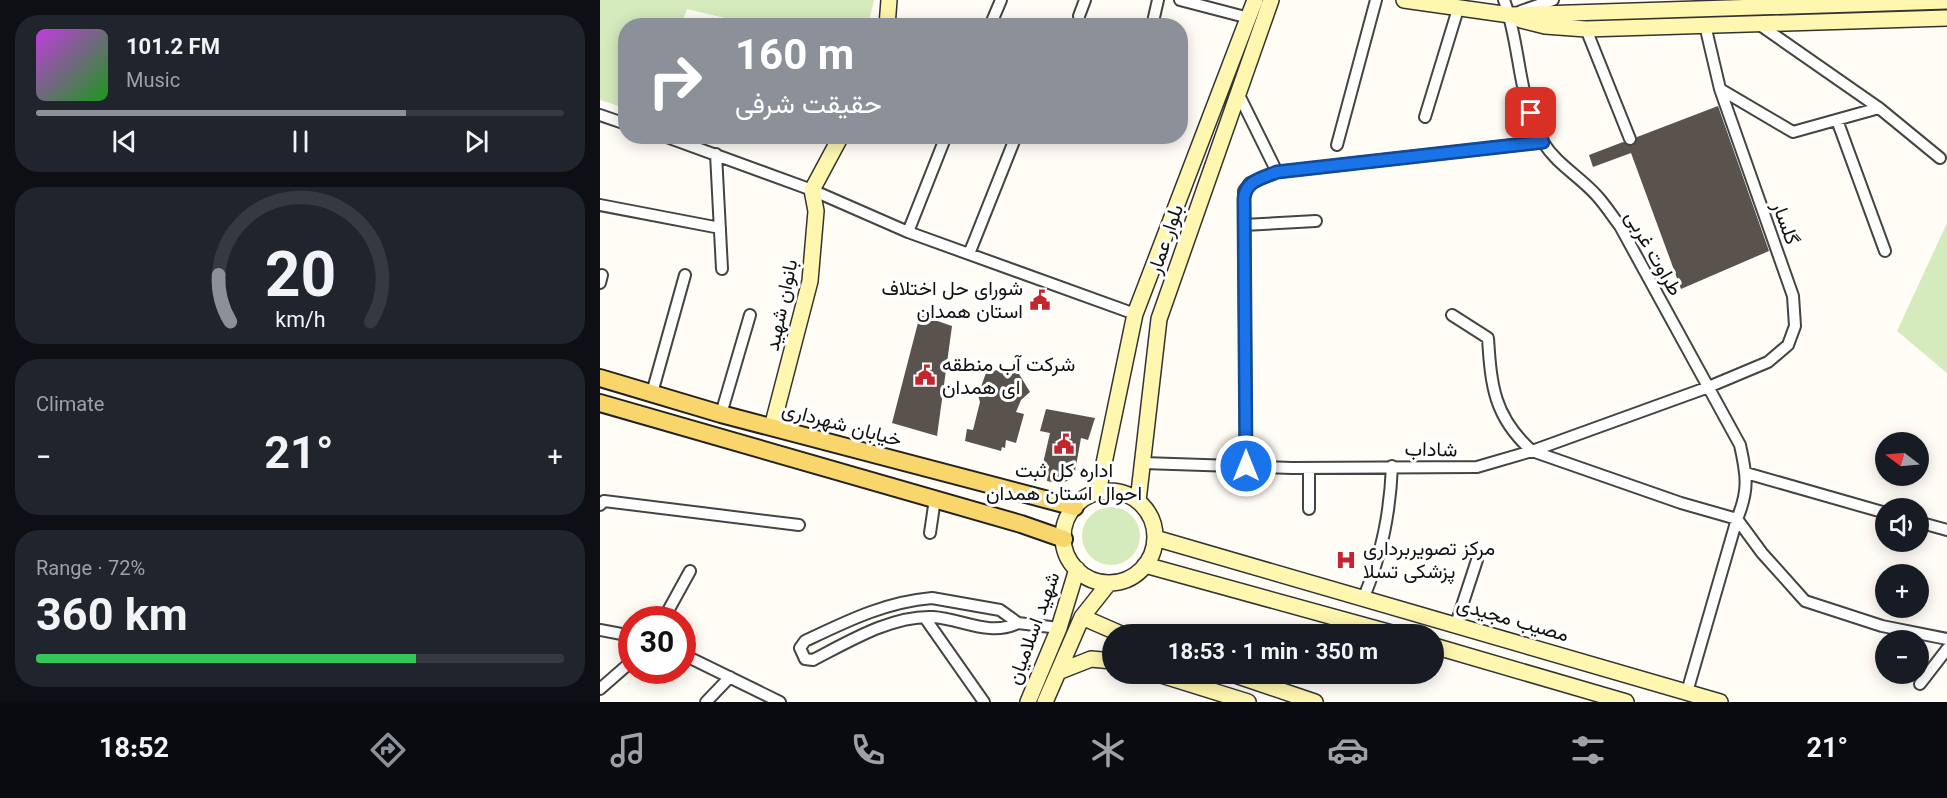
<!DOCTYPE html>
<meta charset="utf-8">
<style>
body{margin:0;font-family:Georgia,Vazirmatn,serif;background:#20242c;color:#f1f3f6;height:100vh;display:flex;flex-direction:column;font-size:22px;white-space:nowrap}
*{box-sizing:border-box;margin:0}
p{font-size:20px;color:#9ea1a6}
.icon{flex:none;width:33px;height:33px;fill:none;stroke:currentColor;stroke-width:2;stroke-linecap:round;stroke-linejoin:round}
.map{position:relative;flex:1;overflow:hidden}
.sheet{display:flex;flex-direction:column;gap:15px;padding:15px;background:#0d0f14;width:600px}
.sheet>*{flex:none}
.top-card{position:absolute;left:18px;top:18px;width:570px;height:126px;border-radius:24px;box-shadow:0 3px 15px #0003;background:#8c9099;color:#fff;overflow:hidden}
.needle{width:39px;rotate:286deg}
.fabs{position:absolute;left:1275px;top:432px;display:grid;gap:12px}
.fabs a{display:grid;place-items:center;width:54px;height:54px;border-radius:50%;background:#171b24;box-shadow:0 3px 15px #0003;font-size:30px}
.speed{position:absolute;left:18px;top:606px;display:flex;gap:12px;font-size:30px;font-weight:700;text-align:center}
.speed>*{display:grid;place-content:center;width:78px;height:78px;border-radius:50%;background:#171b24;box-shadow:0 3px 15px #0003;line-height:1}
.speed .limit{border:9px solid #d22;background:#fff;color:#111}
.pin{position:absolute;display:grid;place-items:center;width:51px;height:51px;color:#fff;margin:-26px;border-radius:12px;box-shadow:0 3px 9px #0006}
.me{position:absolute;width:66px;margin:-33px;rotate:0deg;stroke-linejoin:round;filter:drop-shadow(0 0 4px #0008)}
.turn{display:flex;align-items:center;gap:21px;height:126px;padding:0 18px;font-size:27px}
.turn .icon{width:78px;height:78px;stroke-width:2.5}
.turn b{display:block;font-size:42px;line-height:51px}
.big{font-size:45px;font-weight:700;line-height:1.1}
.sheet .tile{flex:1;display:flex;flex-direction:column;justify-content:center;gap:9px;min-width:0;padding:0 21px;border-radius:24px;background:#20242c}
.sheet .dial{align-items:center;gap:0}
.dial svg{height:156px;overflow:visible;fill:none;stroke:#363941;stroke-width:7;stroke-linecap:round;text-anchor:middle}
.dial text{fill:#f1f3f6;stroke:none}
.song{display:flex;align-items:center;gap:18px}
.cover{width:72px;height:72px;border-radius:9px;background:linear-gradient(135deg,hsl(290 70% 55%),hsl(120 70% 35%))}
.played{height:6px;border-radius:3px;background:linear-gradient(90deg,#8c9099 70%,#363941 70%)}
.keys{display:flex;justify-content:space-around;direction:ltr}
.heat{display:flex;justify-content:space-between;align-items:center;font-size:33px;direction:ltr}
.charge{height:9px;border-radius:4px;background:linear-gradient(90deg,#34c759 72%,#363941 0)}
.trip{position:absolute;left:502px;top:624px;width:342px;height:60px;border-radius:30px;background:#171b24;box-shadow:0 3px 15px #0003;font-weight:700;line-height:60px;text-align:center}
.dock{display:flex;height:96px;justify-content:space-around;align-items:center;background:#090b0e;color:#9ea1a6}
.dock .icon{width:42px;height:42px}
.dock .current{color:#8c9099}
.dock b{font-size:27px;color:#f1f3f6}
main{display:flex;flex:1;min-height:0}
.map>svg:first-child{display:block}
.green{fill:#d5ebbd}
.building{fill:#5a524d}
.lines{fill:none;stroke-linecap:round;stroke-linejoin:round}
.street-casing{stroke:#444;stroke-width:14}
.secondary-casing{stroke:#333;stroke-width:18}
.primary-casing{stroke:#222;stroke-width:20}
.street{stroke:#fff;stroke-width:10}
.secondary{stroke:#fff6b0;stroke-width:15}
.primary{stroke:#f9d66b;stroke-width:16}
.route-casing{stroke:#114b97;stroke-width:15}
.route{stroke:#1a73e8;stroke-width:10}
.labels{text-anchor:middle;stroke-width:6;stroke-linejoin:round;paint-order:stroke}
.street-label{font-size:20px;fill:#111;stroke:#fff}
.poi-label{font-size:20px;fill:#111;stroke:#fff;text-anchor:start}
</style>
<main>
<section class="sheet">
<div class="tile">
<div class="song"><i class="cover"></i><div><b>101.2 FM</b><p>Music</p></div></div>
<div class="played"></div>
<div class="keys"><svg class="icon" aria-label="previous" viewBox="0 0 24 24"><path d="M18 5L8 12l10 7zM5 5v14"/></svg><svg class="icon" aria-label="pause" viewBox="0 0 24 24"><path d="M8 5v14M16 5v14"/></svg><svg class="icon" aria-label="next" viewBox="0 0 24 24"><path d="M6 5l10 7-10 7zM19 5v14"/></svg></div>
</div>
<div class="tile dial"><svg viewBox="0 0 100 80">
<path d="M14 69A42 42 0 1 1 86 69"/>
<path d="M14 69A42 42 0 0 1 8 45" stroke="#8c9099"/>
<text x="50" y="56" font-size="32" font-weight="700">20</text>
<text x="50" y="72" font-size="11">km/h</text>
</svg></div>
<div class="tile"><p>Climate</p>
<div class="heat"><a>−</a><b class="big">21°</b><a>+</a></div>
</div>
<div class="tile"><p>Range · 72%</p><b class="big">360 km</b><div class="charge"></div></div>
</section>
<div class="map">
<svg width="1347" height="702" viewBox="0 0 1347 702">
<rect width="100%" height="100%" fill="#fffdf5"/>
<path class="green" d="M0 0H274L268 25H154L87 9 81 25 26 26 25 108 0 100Z
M1347 223V373L1297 331Z
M482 536a29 29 0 1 1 58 0a29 29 0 1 1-58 0Z"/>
<path class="building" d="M1118 106 1169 251 1081 289 1031 153 993 167 989 155 1023 142 1032 146 1037 137Z
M320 315 352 326 337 436 292 423Z
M416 369 430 392 421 400 416 412 424 414 416 443 406 440 405 448 402 447 401 451 365 441 367 429 373 430 380 402 378 395 386 373 392 374 394 370 410 373Z
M446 409 495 418 488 440 481 438 474 477 461 484 447 481 448 474 441 472 450 433 440 431Z"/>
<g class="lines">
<g class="street-casing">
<path id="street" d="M580 0 649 18
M904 0C921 45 917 99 943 142 957 165 981 177 998 197 1006 206 1013 217 1020 226L1140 445C1147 476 1149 490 1137 519L1087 692
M921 11 953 0
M479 16 485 0
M1157 23 1279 108 1340 158
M390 26 401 0
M552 26 558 0
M986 29 1030 139
M1120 89 1193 132 1279 108
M638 93 677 172 943 142
M0 115 26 124
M825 117 858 9
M1237 120 1285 251
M64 136 212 190 308 232 535 314
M737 145 776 0
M116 154 122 269
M0 205 120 228
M644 225 716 221
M308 232 346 136
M369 254 416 136
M0 283 2 275
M852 315 888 338C891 386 894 417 932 451L1081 503 1137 519
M52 393 85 275
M121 414 150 315
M543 463 692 468 877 467 932 451 1106 388 1168 362 1188 345 1195 326 1193 296 1120 89 1105 25
M646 466 644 191 650 183 677 172
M1146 473 1286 513
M0 505 4 501 199 525
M709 509V468
M1137 519 1162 553 1205 601 1282 626 1347 639
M1318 522 1347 530
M330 533 335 499
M764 597C782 553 790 513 792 466
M332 598 400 610 418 623C390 637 362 619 333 617 292 615 248 642 213 660L205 659 200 648 205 641C247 621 285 602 332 598Z
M325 618 384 702
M63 620 90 571
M418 623 459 628
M856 624 877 560
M0 630 32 636
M82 654 180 702
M1320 684 1347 649
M0 689 32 661
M106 702 130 677"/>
</g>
<g class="secondary-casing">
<path id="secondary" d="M804 0 910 15 1347 1
M921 20 945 26 986 29 1347 18
M287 26 289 0
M172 427 210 281 216 211 212 190 241 136
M463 537a46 46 0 1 1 92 0a46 46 0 1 1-92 0Z
M498 492 535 314 655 0
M538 501 559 319 671 0
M555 538 1120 702
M545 565 795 634
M482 617 521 634
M834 646 1026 702
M458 672 491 659 513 661
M558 674 648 702
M632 674 715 702
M428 702 459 628 477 569
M445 702 482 617 509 583"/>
</g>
<g class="primary-casing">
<path id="primary" d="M0 378 121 414 475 507
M0 403 421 524 464 539"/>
</g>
<use href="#street" class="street"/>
<use href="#secondary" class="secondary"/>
<use href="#primary" class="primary"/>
</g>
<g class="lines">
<g class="route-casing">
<path id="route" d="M646 466 644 199C645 181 662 178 677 172L943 142 931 113"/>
</g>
<use href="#route" class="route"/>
</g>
<defs>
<g id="civic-bare" transform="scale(1.62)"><path d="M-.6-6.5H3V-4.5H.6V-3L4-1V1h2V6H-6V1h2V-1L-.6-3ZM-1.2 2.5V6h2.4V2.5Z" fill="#c4262e" stroke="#fff" stroke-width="2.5" paint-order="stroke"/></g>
<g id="hospital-bare" transform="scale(1.62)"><path d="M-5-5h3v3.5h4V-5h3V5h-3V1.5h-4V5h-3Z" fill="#c4262e" stroke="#fff" stroke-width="2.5" paint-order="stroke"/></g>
</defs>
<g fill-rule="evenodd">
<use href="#civic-bare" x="440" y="300"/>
<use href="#civic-bare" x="325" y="375"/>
<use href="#civic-bare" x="464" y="444"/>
<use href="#hospital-bare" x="746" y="560"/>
</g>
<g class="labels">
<g class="street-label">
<text transform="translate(1186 223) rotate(70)" y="7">گلسار</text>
<text transform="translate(565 239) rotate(-71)" y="7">بلوار عمار</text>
<text transform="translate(1054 253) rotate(60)" y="7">طراوت غربی</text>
<text transform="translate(181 305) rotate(-78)" y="7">بانوان شهید</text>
<text transform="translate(242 424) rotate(15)" y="7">خیابان شهرداری</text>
<text transform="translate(831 449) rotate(1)" y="7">شاداب</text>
<text transform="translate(913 619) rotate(16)" y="7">مصیب مجیدی</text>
<text transform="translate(433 628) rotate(-70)" y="7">شهید اسلامیان</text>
</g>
<g class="poi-label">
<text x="423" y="295" text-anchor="end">شوراى حل اختلاف<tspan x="423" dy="23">استان همدان</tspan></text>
<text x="342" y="371">شرکت آب منطقه<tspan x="342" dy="23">ای همدان</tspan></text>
<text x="464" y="477" text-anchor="middle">اداره کل ثبت<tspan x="464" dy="23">احوال استان همدان</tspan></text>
<text x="763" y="555">مرکز تصویربرداری<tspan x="763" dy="23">پزشکی تسلا</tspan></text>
</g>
</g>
</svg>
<div class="fabs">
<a><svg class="needle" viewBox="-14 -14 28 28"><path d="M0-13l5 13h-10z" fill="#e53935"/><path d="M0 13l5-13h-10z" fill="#9ea1a6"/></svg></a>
<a><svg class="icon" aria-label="sound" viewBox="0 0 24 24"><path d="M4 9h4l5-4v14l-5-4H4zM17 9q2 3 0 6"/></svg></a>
<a>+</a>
<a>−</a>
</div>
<div class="speed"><div class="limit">30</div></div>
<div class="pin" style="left:931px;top:113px;background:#d93025"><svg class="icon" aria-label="arrive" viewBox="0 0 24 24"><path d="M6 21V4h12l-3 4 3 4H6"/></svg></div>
<svg class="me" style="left:646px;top:466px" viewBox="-20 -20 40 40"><circle r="17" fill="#1a73e8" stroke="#fff" stroke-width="3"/><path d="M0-11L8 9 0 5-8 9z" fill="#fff"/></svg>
<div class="trip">18:53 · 1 min · 350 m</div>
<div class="top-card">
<div class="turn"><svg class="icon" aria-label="right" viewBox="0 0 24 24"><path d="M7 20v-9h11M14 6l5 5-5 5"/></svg><div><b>160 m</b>حقیقت شرفی</div></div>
</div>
</div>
</main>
<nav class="dock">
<b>18:52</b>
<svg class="icon current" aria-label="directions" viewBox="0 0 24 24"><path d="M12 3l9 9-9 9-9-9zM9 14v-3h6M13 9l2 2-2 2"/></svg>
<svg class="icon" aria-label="music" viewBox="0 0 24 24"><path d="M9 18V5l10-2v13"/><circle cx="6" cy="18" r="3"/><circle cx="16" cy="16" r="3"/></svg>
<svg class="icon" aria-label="phone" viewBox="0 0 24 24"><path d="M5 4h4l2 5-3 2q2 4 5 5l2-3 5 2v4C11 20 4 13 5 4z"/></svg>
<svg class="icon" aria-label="climate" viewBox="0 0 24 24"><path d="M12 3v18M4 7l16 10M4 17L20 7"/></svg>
<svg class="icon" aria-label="car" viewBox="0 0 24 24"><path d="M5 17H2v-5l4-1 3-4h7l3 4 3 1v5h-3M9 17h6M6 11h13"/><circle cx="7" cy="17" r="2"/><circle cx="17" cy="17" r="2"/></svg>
<svg class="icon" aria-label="filters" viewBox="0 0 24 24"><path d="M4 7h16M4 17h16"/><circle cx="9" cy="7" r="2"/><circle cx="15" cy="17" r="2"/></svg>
<b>21°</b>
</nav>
